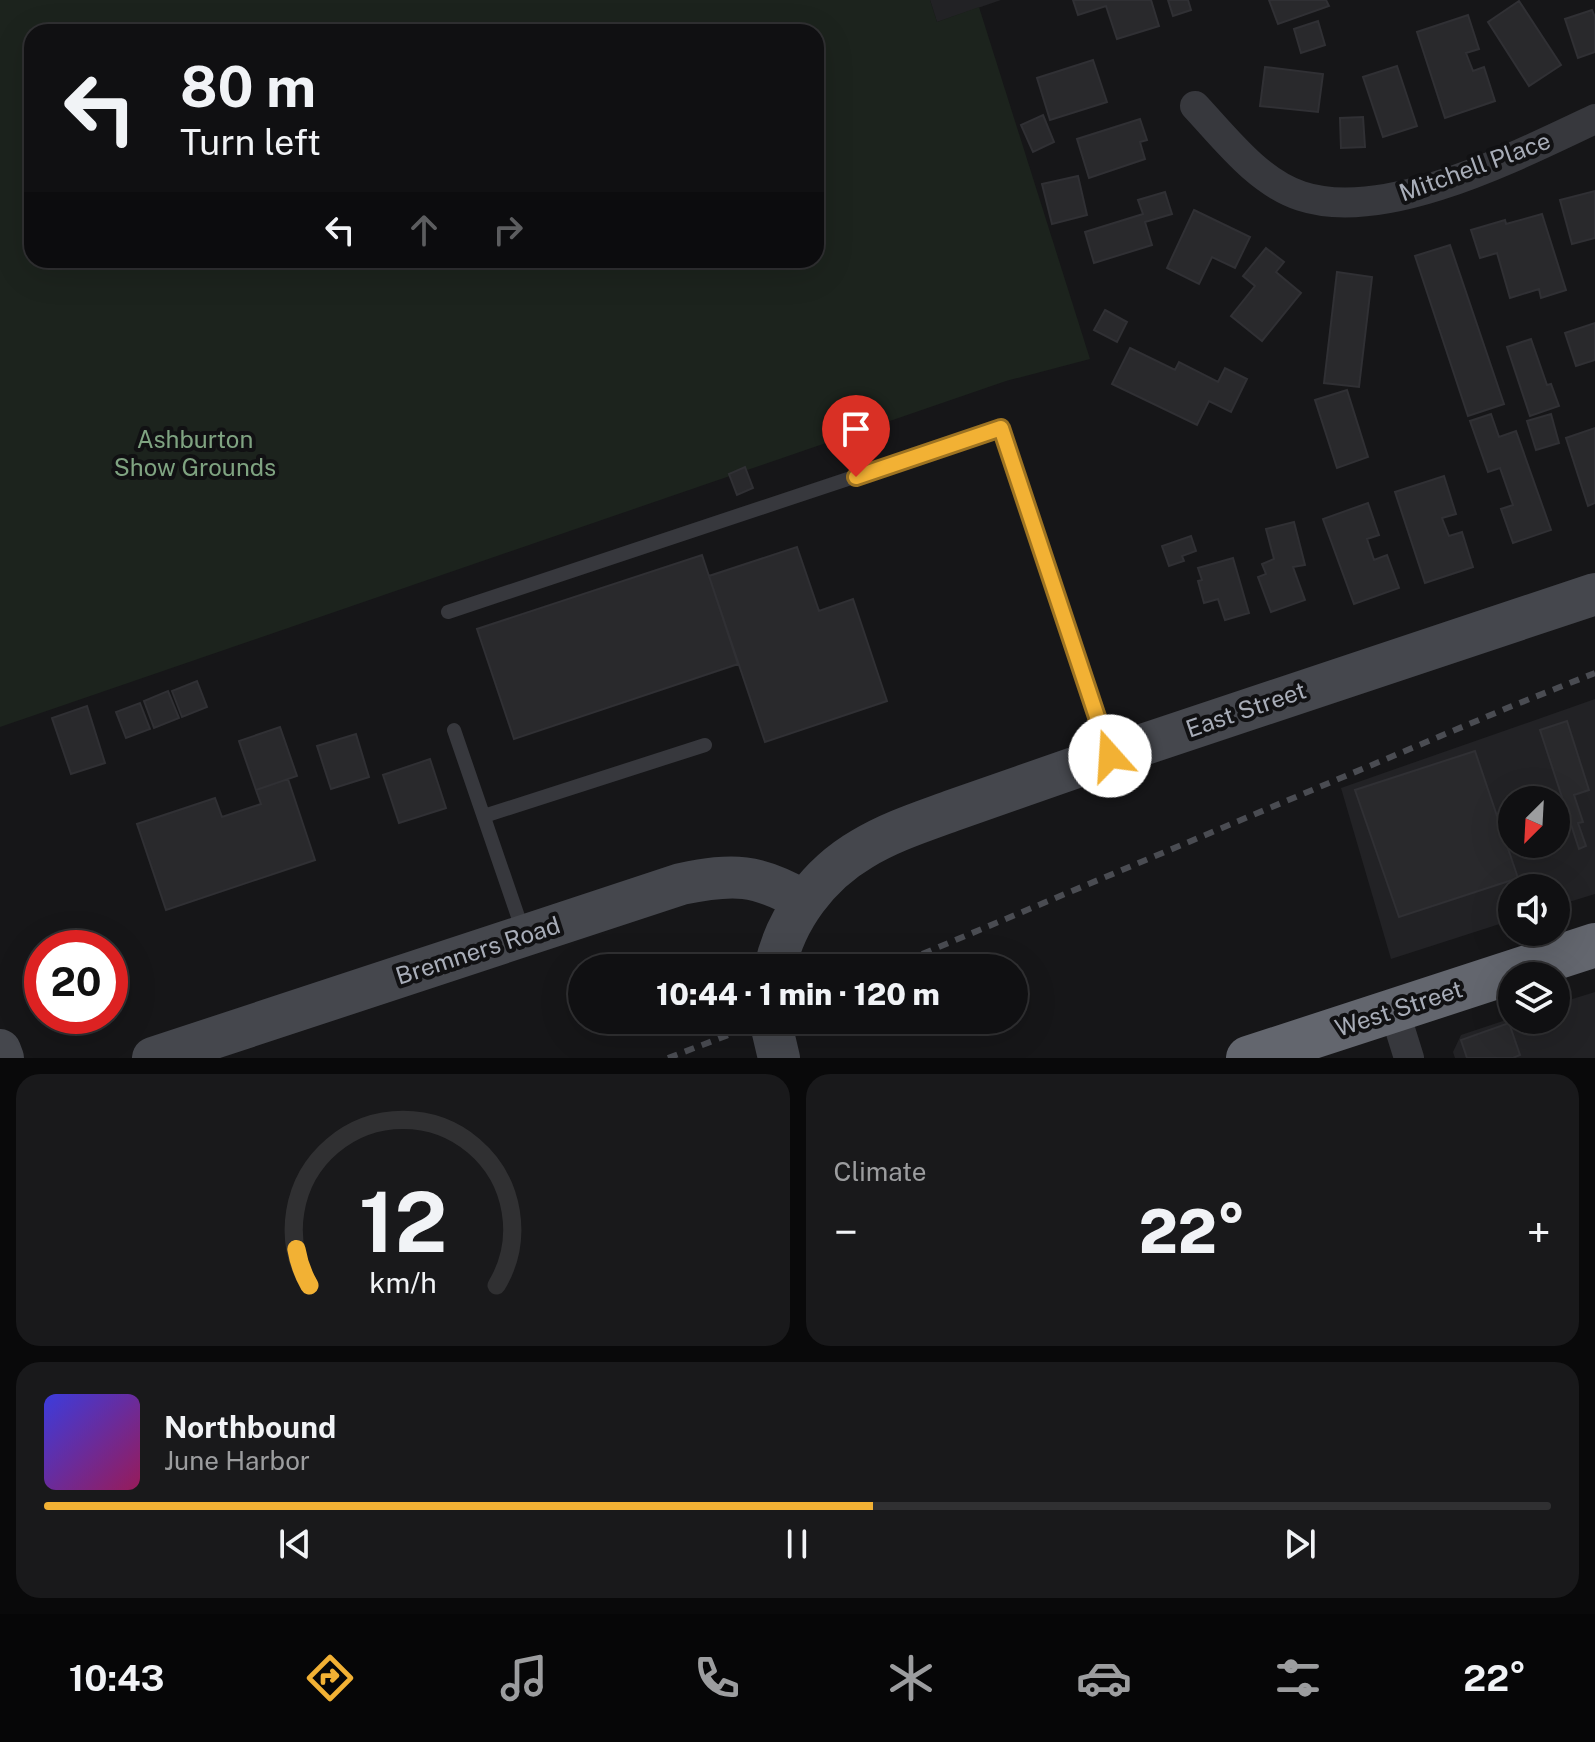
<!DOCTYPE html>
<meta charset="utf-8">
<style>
body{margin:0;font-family:"Public Sans",sans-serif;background:#19191b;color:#f1f3f6;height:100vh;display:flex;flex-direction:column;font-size:30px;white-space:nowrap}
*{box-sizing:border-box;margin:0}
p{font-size:26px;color:#9c9d9f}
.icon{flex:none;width:44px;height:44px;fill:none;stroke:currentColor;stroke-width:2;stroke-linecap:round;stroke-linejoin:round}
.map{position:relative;height:1058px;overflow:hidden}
.details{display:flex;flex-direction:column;gap:16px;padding:16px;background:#09090a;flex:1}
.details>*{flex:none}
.banner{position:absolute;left:24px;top:24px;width:800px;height:244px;border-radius:24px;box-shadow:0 8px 32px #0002,0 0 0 2px #303032;background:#101012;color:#f1f3f6;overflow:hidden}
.needle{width:52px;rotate:204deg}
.fabs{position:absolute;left:1498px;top:786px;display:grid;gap:16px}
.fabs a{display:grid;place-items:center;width:72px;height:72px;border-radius:50%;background:#101012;box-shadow:0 8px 32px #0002,0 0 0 2px #303032;font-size:40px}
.speed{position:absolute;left:24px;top:930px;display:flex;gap:16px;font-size:40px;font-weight:700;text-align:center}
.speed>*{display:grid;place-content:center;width:104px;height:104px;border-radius:50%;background:#101012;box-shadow:0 8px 32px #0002,0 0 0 2px #303032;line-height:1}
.speed .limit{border:12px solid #d22;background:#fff;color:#111}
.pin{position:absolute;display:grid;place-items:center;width:68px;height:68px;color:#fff;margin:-82px -34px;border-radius:50% 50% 50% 0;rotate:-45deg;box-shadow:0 0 8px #0007}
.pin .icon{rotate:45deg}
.me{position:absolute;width:88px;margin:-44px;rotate:341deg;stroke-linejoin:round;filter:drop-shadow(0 0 6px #0008)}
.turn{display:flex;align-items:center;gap:28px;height:168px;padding:0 24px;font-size:36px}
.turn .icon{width:104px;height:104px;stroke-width:2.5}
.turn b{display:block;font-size:56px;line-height:68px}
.lanes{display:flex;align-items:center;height:76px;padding:0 24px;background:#0003;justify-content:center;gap:40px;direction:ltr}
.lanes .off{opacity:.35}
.big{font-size:60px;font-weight:800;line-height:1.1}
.details .card{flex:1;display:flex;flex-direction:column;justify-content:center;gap:12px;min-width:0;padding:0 28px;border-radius:24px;background:#19191b}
.details .dial{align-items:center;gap:0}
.dial svg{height:208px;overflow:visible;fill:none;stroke:#303032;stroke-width:7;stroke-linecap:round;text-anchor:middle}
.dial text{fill:#f1f3f6;stroke:none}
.song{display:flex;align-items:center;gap:24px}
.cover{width:96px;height:96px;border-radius:12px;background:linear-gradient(135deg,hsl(240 70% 55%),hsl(330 70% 35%))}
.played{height:8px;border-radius:4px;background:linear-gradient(90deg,#f2b134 55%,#303032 55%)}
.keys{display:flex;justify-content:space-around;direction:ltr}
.heat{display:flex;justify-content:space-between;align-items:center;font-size:44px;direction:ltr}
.details .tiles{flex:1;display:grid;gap:16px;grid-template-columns:1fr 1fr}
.card:last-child{grid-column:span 2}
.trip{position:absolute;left:568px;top:954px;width:460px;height:80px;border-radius:40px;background:#101012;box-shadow:0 8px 32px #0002,0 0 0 2px #303032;font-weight:800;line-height:80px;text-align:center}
.tabs{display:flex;height:128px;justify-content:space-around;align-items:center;background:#060607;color:#9c9d9f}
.tabs .icon{width:56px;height:56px}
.tabs .on{color:#f2b134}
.tabs b{font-size:36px;color:#f1f3f6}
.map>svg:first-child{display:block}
.built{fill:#222225;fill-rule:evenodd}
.green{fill:#1c231d;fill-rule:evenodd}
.building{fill:#29292c;stroke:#303034;stroke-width:2}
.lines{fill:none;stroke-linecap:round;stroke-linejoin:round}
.lane{stroke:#37383d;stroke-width:14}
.street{stroke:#37383d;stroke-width:30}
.secondary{stroke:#45474d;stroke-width:42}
.highway{stroke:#63666e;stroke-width:44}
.rail{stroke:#4a4c52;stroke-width:6;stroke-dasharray:10 8;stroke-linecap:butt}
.route-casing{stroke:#9d7322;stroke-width:20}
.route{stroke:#f2b134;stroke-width:14}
.labels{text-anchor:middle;stroke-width:8;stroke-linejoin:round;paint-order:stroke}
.street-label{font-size:24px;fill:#a8adb8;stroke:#111113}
.park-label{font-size:24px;fill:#7fa381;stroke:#111113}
</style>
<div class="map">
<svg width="1595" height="1058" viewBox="0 0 1595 1058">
<rect width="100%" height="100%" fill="#161618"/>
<path class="built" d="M930 0H1001L937 22Z
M1595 699V894L1556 906V888H1512V920L1391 959 1341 788ZM1512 800H1556V844H1512Z
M1595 992V1058H1455L1453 1052 1461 1035 1512 1018V1020H1556V1004Z"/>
<path class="green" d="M0 0H930L937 22 979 7 1090 359 1006 381 0 727ZM32 32H816V260H32Z"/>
<path class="building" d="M1073 0H1151L1159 26 1117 39 1106 6 1078 15Z
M1168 0H1188L1191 10 1173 16Z
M1269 0H1326L1329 6 1278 24Z
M1519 1 1561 65 1529 86 1488 22Z
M1592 10 1595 17V52L1578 58 1565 19Z
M1468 15 1479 49 1466 53 1473 71 1484 67 1495 101 1445 118 1417 32Z
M1318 21 1325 45 1301 53 1294 29Z
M1093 60 1107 102 1050 120 1037 78Z
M1397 66 1417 126 1383 137 1363 77Z
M1265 67 1323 74 1318 112 1260 106Z
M1043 115 1054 142 1033 152 1021 125Z
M1363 117 1365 147 1341 148 1340 118Z
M1140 119 1147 140 1140 142 1145 159 1089 178 1077 139Z
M1078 176 1087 215 1052 224 1042 184Z
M1595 191V238L1572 244 1560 200Z
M1165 192 1172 214 1145 222 1152 245 1094 263 1085 232 1143 214 1138 200Z
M1194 210 1250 237 1235 268 1212 257 1199 284 1167 268Z
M1542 214 1566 290 1541 298 1539 289 1510 298 1497 253 1480 258 1471 230 1505 220 1506 224Z
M1450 245 1504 404 1468 416 1415 256Z
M1266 248 1284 262 1276 272 1301 293 1262 341 1231 316 1255 286 1243 276Z
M1337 272 1372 277 1359 387 1324 383Z
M1105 310 1127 322 1117 342 1094 330Z
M1595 323V360L1576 366 1565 333Z
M1531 339 1547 385 1551 384 1559 406 1530 416 1507 347Z
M1130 348 1175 370 1179 362 1218 382 1225 368 1247 379 1231 412 1209 401 1197 425 1112 384Z
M1347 390 1368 457 1337 468 1315 400Z
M1491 414 1499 437 1516 431 1551 530 1513 543 1501 509 1513 505 1500 468 1488 472 1470 421Z
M1551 414 1559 443 1536 450 1527 421Z
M1595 428V503L1588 506 1566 438Z
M745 467 753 488 737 495 729 474Z
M1444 476 1456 514 1442 518 1449 536 1462 532 1473 567 1425 583 1395 492Z
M1368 503 1379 535 1367 539 1374 560 1387 555 1399 588 1354 604 1323 519Z
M1294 522 1305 565 1293 567 1305 600 1271 612 1258 577 1266 574 1262 564 1274 559 1266 529Z
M1191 536 1196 551 1182 556 1184 561 1169 566 1162 546Z
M797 547 819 611 853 599 887 701 765 742 709 576Z
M702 555 738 664 514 739 477 629Z
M1233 558 1249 613 1225 620 1218 599 1204 603 1198 581 1202 580 1198 568Z
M197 681 207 707 182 717 172 691Z
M168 691 179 718 154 728 144 701Z
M140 703 150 729 126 738 116 712Z
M87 706 105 763 71 774 52 718Z
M1567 721 1589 790 1574 795 1583 822 1578 823 1586 846 1579 849 1540 730Z
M280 727 297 776 256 790 239 741Z
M356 734 369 777 331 789 317 746Z
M1475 751 1518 878 1399 917 1355 790Z
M430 759 446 808 399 823 383 775Z
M288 779 315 860 166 910 137 824 215 798 222 817 261 804 256 790Z
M1509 1023 1520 1055 1513 1058H1467L1461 1040Z"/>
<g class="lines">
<path class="lane" d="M448 612 1001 428 1109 751
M454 730 524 934
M484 816 705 745"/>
<path class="street" d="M1195 106C1225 138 1258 182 1301 196 1385 224 1518 155 1595 119
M1394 1010 1409 1058"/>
<path class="secondary" d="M775 968C785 919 819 874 862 849 890 832 921 822 951 811 999 794 1046 778 1094 761 1261 704 1428 649 1595 594
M770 1020 779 1058
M0 1050 3 1058
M153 1058 681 884C734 873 757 874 804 901"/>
<path class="highway" d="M1248 1058 1595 945"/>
<path class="rail" d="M889 968 1512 706 1595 673
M668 1058 731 1034 763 1020"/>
</g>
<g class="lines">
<g class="route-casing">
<path id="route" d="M856 477 1001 428 1110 756"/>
</g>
<use href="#route" class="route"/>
</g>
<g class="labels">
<g class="street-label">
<text transform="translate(1475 167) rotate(-20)" y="8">Mitchell Place</text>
<text transform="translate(1246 710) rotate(-19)" y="8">East Street</text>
<text transform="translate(478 951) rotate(-18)" y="8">Bremners Road</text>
<text transform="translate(1399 1009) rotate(-18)" y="8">West Street</text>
</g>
<g class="park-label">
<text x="195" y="448">Ashburton<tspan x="195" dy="28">Show Grounds</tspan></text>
</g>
</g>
</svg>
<div class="fabs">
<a><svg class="needle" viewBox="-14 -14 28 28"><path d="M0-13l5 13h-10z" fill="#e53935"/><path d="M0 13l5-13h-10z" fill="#9c9d9f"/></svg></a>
<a><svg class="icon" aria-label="sound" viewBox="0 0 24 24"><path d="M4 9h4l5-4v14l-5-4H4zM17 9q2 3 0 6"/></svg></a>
<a><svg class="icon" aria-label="layers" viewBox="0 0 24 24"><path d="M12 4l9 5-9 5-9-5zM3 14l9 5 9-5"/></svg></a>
</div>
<div class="speed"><div class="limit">20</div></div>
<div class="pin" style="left:856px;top:477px;background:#d93025"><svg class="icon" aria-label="arrive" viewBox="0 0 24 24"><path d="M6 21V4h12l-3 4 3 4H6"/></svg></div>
<svg class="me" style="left:1110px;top:756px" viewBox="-20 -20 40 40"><circle r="19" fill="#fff"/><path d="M0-13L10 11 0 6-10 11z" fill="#f2b134"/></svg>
<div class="trip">10:44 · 1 min · 120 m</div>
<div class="banner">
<div class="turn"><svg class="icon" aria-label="left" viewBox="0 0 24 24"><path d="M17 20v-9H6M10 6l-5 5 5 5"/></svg><div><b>80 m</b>Turn left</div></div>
<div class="lanes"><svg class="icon" aria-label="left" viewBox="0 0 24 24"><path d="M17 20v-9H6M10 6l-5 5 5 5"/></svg><svg class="icon off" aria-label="ahead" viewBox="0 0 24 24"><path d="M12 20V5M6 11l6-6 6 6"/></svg><svg class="icon off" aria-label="right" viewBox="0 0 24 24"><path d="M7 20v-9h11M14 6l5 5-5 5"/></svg></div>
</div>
</div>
<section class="details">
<div class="tiles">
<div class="card dial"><svg viewBox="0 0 100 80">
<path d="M14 69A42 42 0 1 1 86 69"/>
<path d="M14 69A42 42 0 0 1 9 55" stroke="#f2b134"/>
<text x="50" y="56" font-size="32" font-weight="700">12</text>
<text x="50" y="72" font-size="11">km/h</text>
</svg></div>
<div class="card"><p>Climate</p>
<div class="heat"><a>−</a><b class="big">22°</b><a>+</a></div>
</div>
<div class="card">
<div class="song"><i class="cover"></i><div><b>Northbound</b><p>June Harbor</p></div></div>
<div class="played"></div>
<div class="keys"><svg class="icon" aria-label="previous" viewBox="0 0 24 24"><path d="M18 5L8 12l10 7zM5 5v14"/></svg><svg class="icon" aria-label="pause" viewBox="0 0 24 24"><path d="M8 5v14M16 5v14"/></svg><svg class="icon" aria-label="next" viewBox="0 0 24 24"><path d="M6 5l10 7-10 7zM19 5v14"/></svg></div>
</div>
</div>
</section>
<nav class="tabs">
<b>10:43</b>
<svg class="icon on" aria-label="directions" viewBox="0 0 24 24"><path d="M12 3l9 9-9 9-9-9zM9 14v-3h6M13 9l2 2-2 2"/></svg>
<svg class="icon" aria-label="music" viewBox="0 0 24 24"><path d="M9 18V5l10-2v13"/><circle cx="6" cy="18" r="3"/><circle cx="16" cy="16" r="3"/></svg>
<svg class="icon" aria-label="phone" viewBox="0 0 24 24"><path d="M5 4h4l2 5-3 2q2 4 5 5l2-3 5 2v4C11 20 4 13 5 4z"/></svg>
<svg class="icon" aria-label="climate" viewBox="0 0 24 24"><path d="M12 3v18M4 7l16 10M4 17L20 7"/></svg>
<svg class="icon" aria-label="car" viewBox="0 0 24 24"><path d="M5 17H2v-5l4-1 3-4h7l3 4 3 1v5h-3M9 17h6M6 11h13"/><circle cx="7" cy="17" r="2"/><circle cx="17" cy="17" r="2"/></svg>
<svg class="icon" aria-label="filters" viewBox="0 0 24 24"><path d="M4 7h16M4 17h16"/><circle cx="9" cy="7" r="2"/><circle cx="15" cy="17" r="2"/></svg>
<b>22°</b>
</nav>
